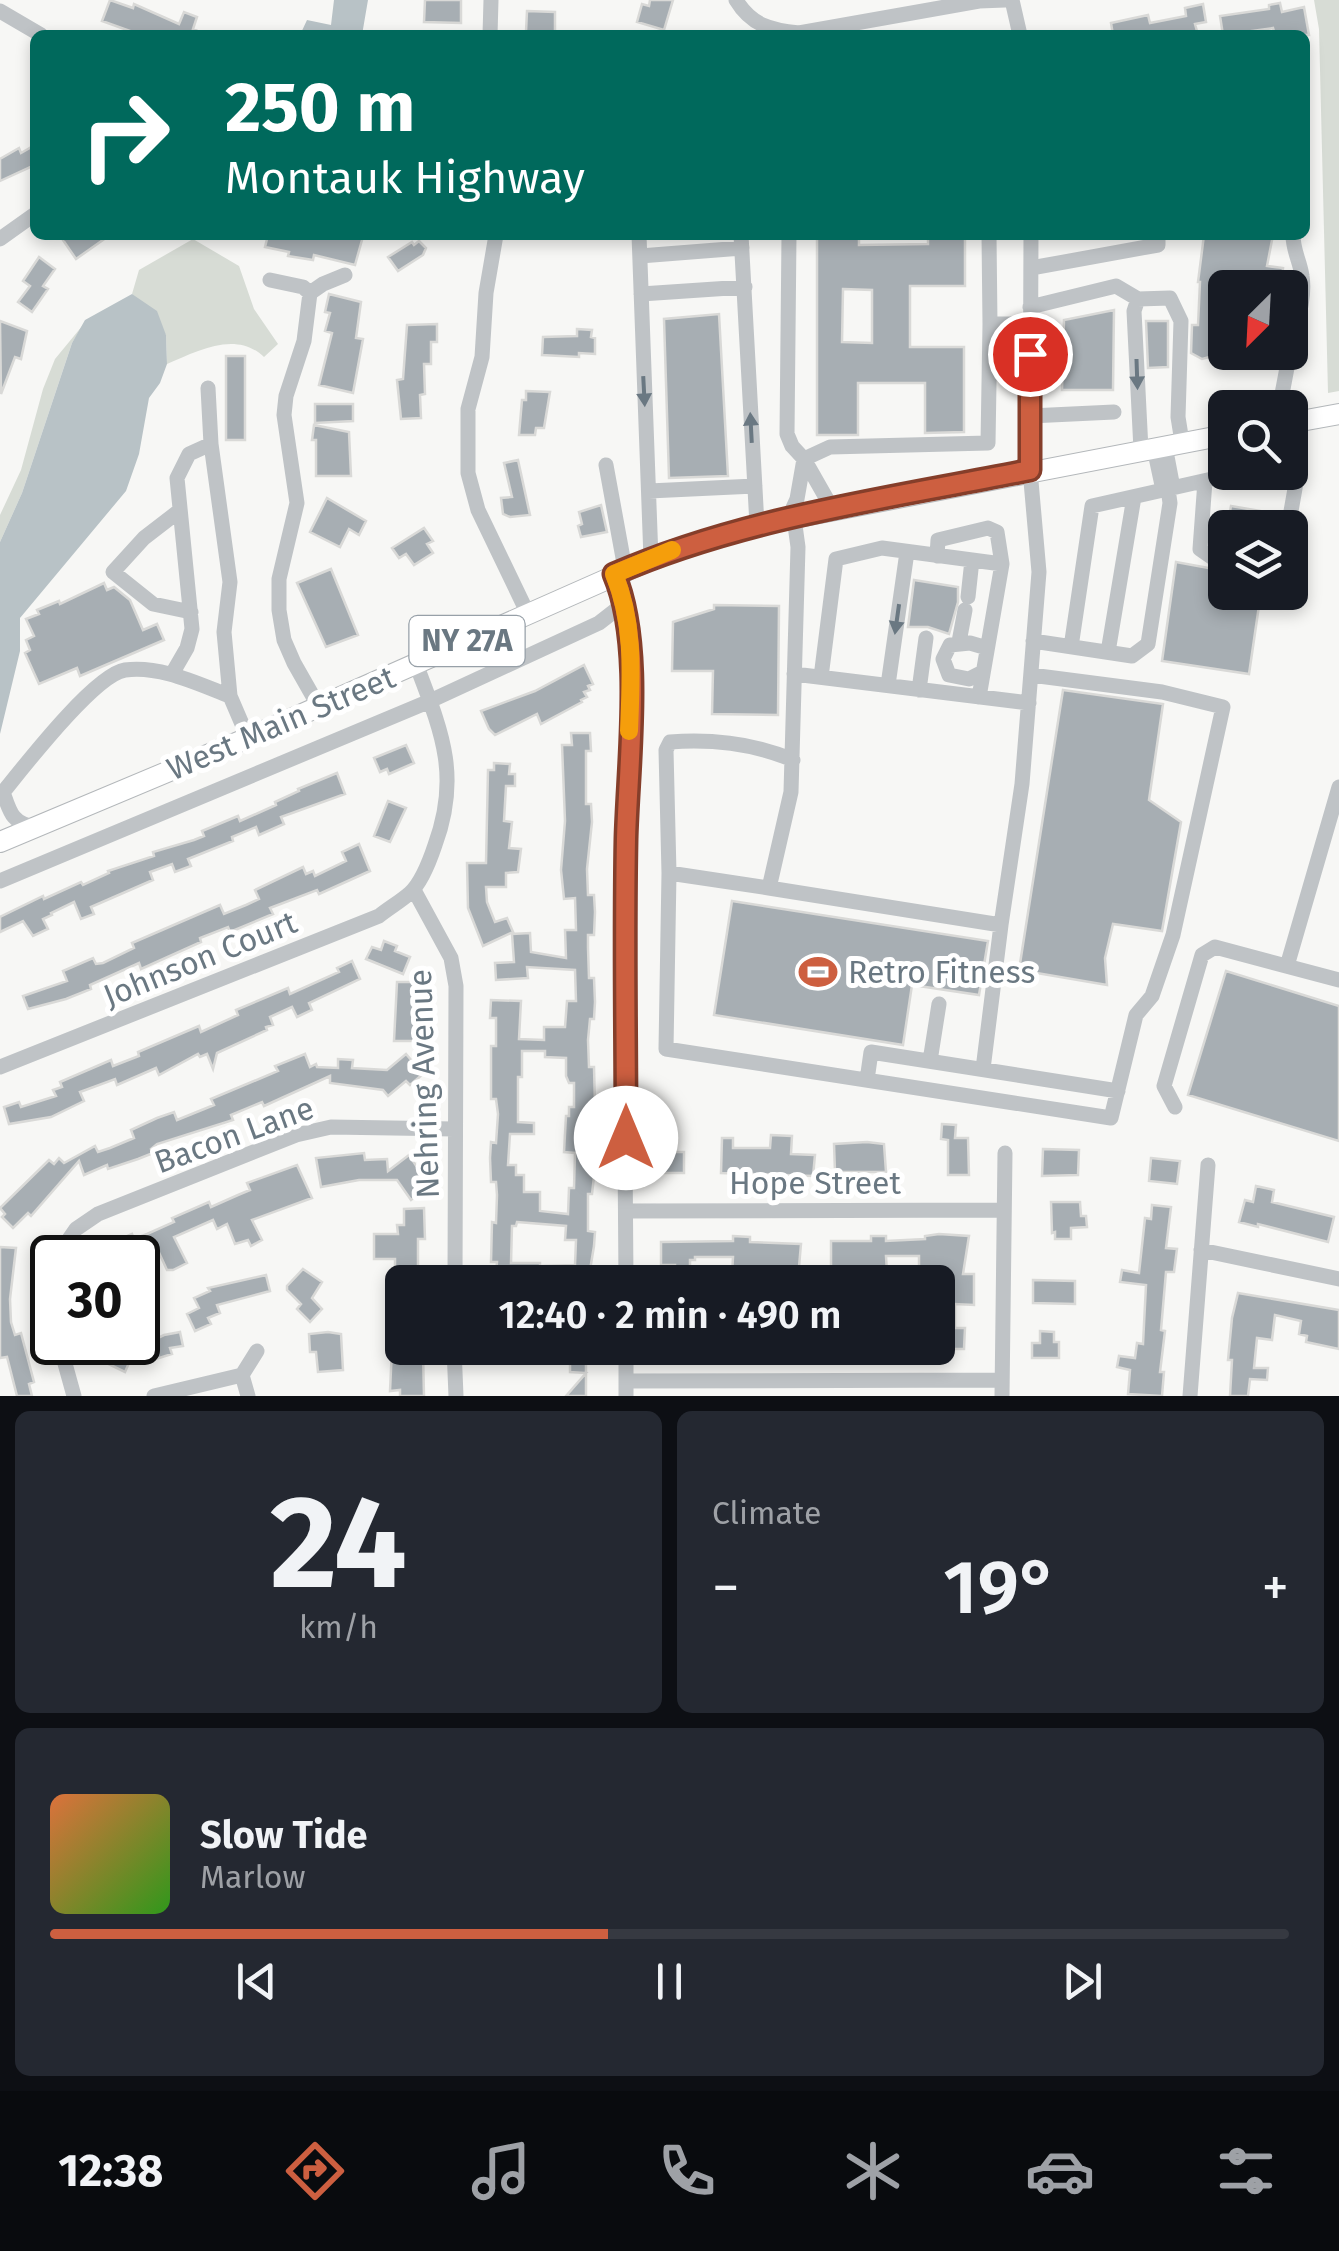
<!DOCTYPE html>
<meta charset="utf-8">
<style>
body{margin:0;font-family:"Fira Sans",sans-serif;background:#242831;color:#f1f3f6;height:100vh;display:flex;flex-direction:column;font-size:38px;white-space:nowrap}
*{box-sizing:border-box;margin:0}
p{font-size:32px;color:#9ea1a6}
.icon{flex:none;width:55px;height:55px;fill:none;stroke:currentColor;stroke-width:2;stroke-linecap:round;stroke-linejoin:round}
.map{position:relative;height:1396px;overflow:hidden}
.details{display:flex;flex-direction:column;gap:15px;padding:15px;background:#0d0f14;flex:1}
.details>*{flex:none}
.hud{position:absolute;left:30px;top:30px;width:1280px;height:210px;border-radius:15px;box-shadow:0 5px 15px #0003;background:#00695c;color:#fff;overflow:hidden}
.needle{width:65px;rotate:204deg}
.buttons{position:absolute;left:1208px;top:270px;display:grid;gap:20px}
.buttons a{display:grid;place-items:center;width:100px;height:100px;border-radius:15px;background:#171b24;box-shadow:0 5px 15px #0003;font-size:50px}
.speed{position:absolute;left:30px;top:1235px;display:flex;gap:20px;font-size:50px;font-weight:700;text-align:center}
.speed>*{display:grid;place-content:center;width:130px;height:130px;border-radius:50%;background:#171b24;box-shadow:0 5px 15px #0003;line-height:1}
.speed .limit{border:5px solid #111;border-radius:15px;background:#fff;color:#111}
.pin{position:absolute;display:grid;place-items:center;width:85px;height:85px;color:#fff;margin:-42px;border:5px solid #fff;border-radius:50%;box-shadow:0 2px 10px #0007}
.me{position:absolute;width:110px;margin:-55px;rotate:0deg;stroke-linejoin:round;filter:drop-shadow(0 0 8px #0008)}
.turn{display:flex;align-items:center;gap:35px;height:210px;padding:0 30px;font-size:45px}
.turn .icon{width:130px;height:130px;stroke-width:2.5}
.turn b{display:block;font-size:70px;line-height:85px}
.big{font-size:75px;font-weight:600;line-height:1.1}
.details .tile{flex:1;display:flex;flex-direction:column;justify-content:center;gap:15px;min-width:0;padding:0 35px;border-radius:15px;background:#242831}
.details .dial{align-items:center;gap:0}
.dial b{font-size:130px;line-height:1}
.song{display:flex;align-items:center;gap:30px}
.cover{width:120px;height:120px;border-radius:15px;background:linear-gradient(135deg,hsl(20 70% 55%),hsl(110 70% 35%))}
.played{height:10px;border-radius:5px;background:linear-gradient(90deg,#cd5f40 45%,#363941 45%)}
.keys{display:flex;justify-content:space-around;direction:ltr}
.heat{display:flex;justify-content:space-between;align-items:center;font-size:55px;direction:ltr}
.details .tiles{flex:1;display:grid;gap:15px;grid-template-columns:1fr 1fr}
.tile:last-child{grid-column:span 2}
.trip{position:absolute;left:385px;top:1265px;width:570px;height:100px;border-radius:15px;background:#171b24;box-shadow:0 5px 15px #0003;font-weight:600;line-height:100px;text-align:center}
.dock{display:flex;height:160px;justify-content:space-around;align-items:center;background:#090b0e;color:#9ea1a6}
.dock .icon{width:70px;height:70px}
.dock .selected{color:#cd5f40}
.dock b{font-size:45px;color:#f1f3f6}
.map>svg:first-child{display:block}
.green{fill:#d7dcd5}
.water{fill:#b8c2c6}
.building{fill:#a7aeb3;stroke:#d9d9d7;stroke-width:2.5;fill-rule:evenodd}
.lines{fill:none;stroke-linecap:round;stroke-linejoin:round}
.major-casing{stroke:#b3b7ba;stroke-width:22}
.minor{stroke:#bfc3c6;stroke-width:15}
.major{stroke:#fff;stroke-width:20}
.oneway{fill:#6a7882}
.route-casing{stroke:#853e2a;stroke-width:25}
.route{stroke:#cd5f40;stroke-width:18}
.slow{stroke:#f59e0b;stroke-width:18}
.labels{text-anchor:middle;stroke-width:10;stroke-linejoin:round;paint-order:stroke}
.shield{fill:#fff;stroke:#97a0a8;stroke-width:2.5}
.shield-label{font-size:30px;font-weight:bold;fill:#6a7882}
.street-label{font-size:32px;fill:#6a7882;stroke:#fff}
.poi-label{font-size:32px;fill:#6a7882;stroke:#fff;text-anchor:start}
</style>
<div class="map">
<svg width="1339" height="1396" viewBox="0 0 1339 1396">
<rect width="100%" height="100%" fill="#f7f7f5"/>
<path class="green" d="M1314 0H1339V391L1328 393 1319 29Z
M193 239 239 266 254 309 278 344 264 357C236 330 197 351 167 364L166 335 132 294 139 270Z
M83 325 72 343 22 493 0 542V515L21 470 43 389 55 359Z"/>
<path class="water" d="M334 0H368L362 35H300L307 20 331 25Z
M132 294 157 311 166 335 167 364 160 383 149 398 139 454 126 491 20 618V651L0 734V542L22 493 72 343 85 320Z"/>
<path class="building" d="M110 0 133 8 134 4 179 24 184 12 197 17 193 29 206 35H141L102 21Z
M425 0H461V23L424 22Z
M650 0H673L664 30 637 22 642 4 649 6Z
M1280 3 1282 12 1304 7 1309 35H1275L1273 28 1223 35 1220 16 1269 9V5Z
M1203 4 1206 22 1195 24 1198 35H1113L1111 23 1148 15 1150 23 1186 16 1185 8Z
M527 11 555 12V35L526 32Z
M35 145V165L0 181V159L19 148 21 153Z
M70 235H110L76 259 63 240Z
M268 235H361L362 240 355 265 314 255 313 260 288 256 289 252 265 247Z
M817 235H859V245L928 244V235H965V286H910V347H964V432L925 433V383H858V435H817ZM843 289 872 290V343L842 342Z
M1204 235H1273L1267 266 1283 268 1281 288H1225V353L1202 359 1191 353 1192 325H1198L1200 282H1198Z
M419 241 426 248 423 255 398 271 388 257 412 242 414 245Z
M39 257 55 269 43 286 48 289 32 312 18 302 30 286 23 281Z
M329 294 361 302 356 338 363 339 353 393 319 385 332 333 325 331 330 313 325 312Z
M1114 310 1113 390H1062L1064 320Z
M719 314 728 476 669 478 664 319Z
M0 321 27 331 21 359 15 357 1 394Z
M1146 321H1168V367L1148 368Z
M437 324V342H431V364H424L425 394 420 395 421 418 401 419 397 380 403 379 407 325Z
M577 329 592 330 591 337 595 338V354L579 353V357L542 355 543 337 577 336Z
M226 356H245V440H226Z
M526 391 550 392 544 428H536L535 435H519L522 400H526Z
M315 404H353V421L315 423Z
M314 425 349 432 351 476H316V440H312Z
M518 460 530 515 510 517 503 514 501 498 512 497 504 463Z
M327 498 366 521 359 535 349 529 340 547 310 532Z
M601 505 607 532 581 537 578 526 582 524 579 512Z
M1231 506 1272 513 1269 528H1227Z
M424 528 433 541 427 544 433 553 414 565 406 554 399 558 392 548Z
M1176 562 1225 571V592H1261L1249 674 1162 661Z
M331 569 358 635 326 647 297 583Z
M914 580 958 587V602L949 634 928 627H908Z
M104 583 107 590 114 587 130 600 143 630 157 624 164 640 80 676 77 668 39 684 25 653 30 650 26 640 34 636 26 619 39 614 37 610 59 601 60 604Z
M714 605 779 606 778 715 712 714 713 671H672L673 622 714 609Z
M584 665 593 684 588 686 590 690 584 692 587 697 581 700 582 702 541 724 537 714 495 735 489 729 481 711 535 691Z
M1063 690 1163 704 1149 800 1181 822 1162 931 1113 924 1105 958 1107 985 1019 970Z
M571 733H590L591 751H586V804H591L592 822 587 869 588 895H594L595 912 594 935H588V948L589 978H594L595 1002 594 1019H590L588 1040 589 1067H594L595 1106 589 1107V1137L590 1151H597L592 1194H588V1231L595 1232 594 1246 588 1282H550L526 1280V1275H496L497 1262H491L492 1222 496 1223 497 1195 496 1182H491L490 1158 491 1142 496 1143 498 1114 496 1099H491V1046H496V1018H490L491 1000 521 1001 519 1039 544 1040V1027H565L567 1001H576L575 970 527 967 528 978 496 980 495 963 514 962 512 934 530 933 531 952 566 958 565 930H576L575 898 564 899 561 870 565 821 562 745H572ZM522 1051H545V1057L566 1058V1076L569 1083H574V1107H569V1116H566L564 1152 575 1153 574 1188H569L568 1214 540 1211V1192H524V1175H516V1165H508L510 1134H534V1123L518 1122V1077H522ZM517 1222 566 1226 565 1240H576L575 1265 540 1266V1263H511L512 1226H516Z
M406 745 414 763 389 774 387 769 380 772 374 758Z
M494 763 510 764 509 774H515V786H506L504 821 512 822 509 848 521 849 518 872 506 873V887H486L487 902 495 922 507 918 513 932 483 946 468 908 467 863H486L488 770H494Z
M337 773 345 794 281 817 284 824 259 835 256 827 232 837 233 841 188 859 191 866 175 872 172 864 150 872 153 880 91 907 94 914 81 919 74 902 51 913 52 915 43 919 48 929 33 936 23 921 0 932V917L43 896 44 899 81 882 83 885 109 873 108 871 154 856 153 852 194 840 204 836 202 831 238 816 240 821 276 805 275 802 299 791 298 789Z
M388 801 406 808 390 842 374 836Z
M359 844 370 871 319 894 317 890 270 908 273 914 230 932 228 927 200 938 201 942 141 969 139 963 90 985 91 989 66 999 28 1009 23 996 67 981 63 971 93 958 96 964 103 963 134 948 132 943 220 905 224 914 246 905 259 899 255 890 303 867 306 874 313 871 315 876 346 861 342 852Z
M732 901 988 941 979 995 912 985 903 1045 714 1015Z
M384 941 397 946 395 951 410 957 403 974 366 959 372 947 381 950Z
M352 961 360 979 309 1003 312 1010 297 1017 292 1007 270 1017 273 1025 266 1027 267 1030 217 1053 213 1069 207 1054 200 1057 198 1054 159 1075 156 1068 117 1085 115 1079 80 1092 84 1101 51 1117 9 1124 4 1107 19 1102 21 1107 56 1096 53 1090 62 1087 60 1082 111 1060 113 1066 139 1056 138 1052 199 1026 201 1032 238 1015 236 1010 288 988 290 994 339 972 337 968Z
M1226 971 1339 1006V1141L1188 1095Z
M397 982H423L426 1008H417V1041H394Z
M305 1054 310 1067 316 1064 317 1067 338 1068V1059L353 1060 352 1068 387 1070 406 1054 423 1074 410 1085 406 1081 388 1096 383 1090 330 1083V1076L264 1106 262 1102 231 1115 233 1120 157 1144 151 1149 153 1153 138 1159 108 1169 107 1165 84 1175 79 1161 31 1216 28 1213 13 1228 2 1217 5 1214 0 1208 49 1160 54 1164 59 1158 64 1163 95 1146 98 1152 110 1148 134 1138 131 1130 157 1118 174 1112 177 1120 214 1105 211 1099 278 1071 275 1066Z
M942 1124 956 1125 955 1138H968L969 1175H948V1140L941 1139Z
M771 1135 792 1136 791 1154 815 1155 813 1176 721 1173 722 1138H733V1148H770Z
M867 1142 884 1144 886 1172H835L834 1144Z
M1043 1149 1079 1150 1078 1175 1042 1176Z
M660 1152H684V1173H659Z
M364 1153 365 1160 387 1159 388 1171 409 1155 425 1179 420 1184 424 1190 411 1200 397 1180H359L321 1187 316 1158Z
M1151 1158 1180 1161 1177 1184 1149 1181Z
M297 1165 312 1198 252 1220 262 1240 251 1246 248 1240 235 1244 227 1224 217 1229 213 1220 174 1237 187 1263 173 1270H167L156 1246 123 1258 116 1241 132 1234 134 1239 147 1234 174 1222 172 1218 209 1202 211 1207 238 1195 250 1190 247 1183Z
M1256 1186 1274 1190 1272 1202 1334 1217 1328 1242 1258 1224V1227L1239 1222 1245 1200 1253 1202Z
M1051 1202H1080L1081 1216H1086L1087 1227 1071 1228V1239H1055V1232L1052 1233Z
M1152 1205 1171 1207 1166 1248 1177 1249 1174 1272H1166L1161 1330 1165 1331 1160 1372H1164L1162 1396 1128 1394 1130 1370 1117 1367 1119 1356 1135 1358 1137 1343 1143 1344 1146 1285 1120 1282 1122 1270 1139 1273 1145 1218 1151 1219Z
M424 1208 425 1239H418V1269H423V1282H395V1259H374V1234H398L397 1225H404V1209Z
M939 1234 969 1236 963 1274H974V1305L955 1304V1328H965L964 1349H945V1329H941L943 1284 939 1283 940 1269 919 1268V1256H886L887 1273 875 1274V1278L837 1281V1275H831V1241H871V1236H886V1241L925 1239V1236Z
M733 1236 750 1237V1242L801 1244 798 1278 732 1275 733 1257H695V1260H690V1275H675V1265H661V1242L733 1241Z
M0 1247 16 1248 10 1299 11 1322 15 1335 21 1333 34 1382 29 1384 32 1396H17L7 1357 0 1358Z
M303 1269 322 1282 312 1298 322 1309 310 1322 297 1309 301 1304 287 1290V1286Z
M266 1275 270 1291 217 1305 220 1313 208 1318 211 1324 195 1331 187 1314 199 1308 194 1298 210 1291 208 1288Z
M1033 1280 1075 1281V1304L1033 1303Z
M1238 1293 1339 1310V1349L1306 1342 1307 1336 1299 1334 1301 1321 1275 1315 1272 1340 1257 1338 1254 1368H1268L1267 1380 1250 1379 1248 1396H1230L1232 1360H1228L1232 1318Z
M1040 1331 1054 1332V1342H1059V1358H1032V1343H1040Z
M180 1332 183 1346 170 1348 172 1354 143 1363 137 1348 164 1335Z
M328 1332 341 1334 343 1370 318 1372 316 1352H310L309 1334Z
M121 1342 136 1347 125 1372 98 1359 106 1343 118 1349Z
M392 1348H417V1352H423L424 1396H400V1390L390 1391Z
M561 1348H586V1396H566L586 1373 570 1372V1359H561Z"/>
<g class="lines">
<g class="major-casing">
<path id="major" d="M1290 423 1339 414
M0 842 248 738 673 550 757 525 1225 435"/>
</g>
<path class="minor" d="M736 0C751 25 770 30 799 33L979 1 1005 0
M1012 0 1020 35
M0 11 41 35
M490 35 491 0
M496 235 486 293 482 357 468 409V473L478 510 528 614
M639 235 651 559
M741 235 757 525
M789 235 787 434 792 446 804 459 830 447 988 443 990 324H1030
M989 235 990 324
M0 239 35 214
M640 256 742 248
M1031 268 1158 245V235
M270 280 303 287 310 293 304 341 286 396 284 415 297 503 279 579V610L284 640 294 663 319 707
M310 293 323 284 345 275
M641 294 745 287
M1138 299 1134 311 1141 450
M1030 307 1116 286 1138 299 1170 298 1181 321 1178 417 1182 442
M1290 351C1295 328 1306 299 1302 276 1300 261 1293 251 1293 235
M208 388 211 444 230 582 224 632 230 696 248 738
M1287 408 1282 394 1290 352
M1030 416 1114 412
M1165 446 1173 488
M1154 448 1163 490
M606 465 625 569
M1205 481 1200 549 1213 558 1225 560
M649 491 755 486
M179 511 144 538 113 572 153 604 191 612
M794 518 798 547 791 792 769 888 1001 925 1022 784 1039 572 1030 470 1031 235
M788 519 797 499 804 459 833 510
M1288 528 1296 483 1290 469
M937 556 938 540 988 528 997 532 1002 564
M614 574C645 647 628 759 626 839 623 987 625 1135 626 1282
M968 597 972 560
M1033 641 1132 656 1148 644 1170 503 1168 489
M959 642 965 610
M1071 647 1092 506 1243 472
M1108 652 1134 497
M983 672 969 679 949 675 943 659 950 645 970 643 987 648
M172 674 187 648 192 629 177 478 189 454 211 444
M794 674 1029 703
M821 677 836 559 882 548 1002 564 979 697
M888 685 907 552
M919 690 926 638
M793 760C755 744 711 739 670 742L666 750 669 873 666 1049 1111 1118 1136 1015 1152 996 1173 935 1223 707 1162 692 1031 675
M3 792C10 812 12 823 34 827
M0 796C22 769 94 675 125 670 160 665 198 684 230 696
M669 873 769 888
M0 881 430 701 599 623 626 602
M414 890 451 958 456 986 455 1282
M1287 966 1339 787
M930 1061 939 1004
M0 1067 379 916C389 908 401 901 410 893 422 882 430 860 435 845 461 775 441 730 416 664
M983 1069 1001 925
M867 1080 871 1052 1118 1091
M1175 1107 1164 1086 1202 955 1215 947 1339 980
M626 1211 1004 1210
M1201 1250 1339 1279
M56 1258 76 1229 98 1214 296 1135 331 1127 454 1129
M52 1269 48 1284 52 1321
M59 1342 74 1396
M454 1348 456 1396
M242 1375 257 1351
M626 1381 1002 1380
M154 1396 242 1375 248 1396
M626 1396V1348
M1002 1396 1005 1153
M1190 1396 1208 1165"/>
<use href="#major" class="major"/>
</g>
<defs><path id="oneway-solid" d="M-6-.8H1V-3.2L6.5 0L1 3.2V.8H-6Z" transform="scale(2.5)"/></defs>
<g class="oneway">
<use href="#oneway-solid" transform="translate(1137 374) rotate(88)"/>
<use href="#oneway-solid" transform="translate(644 391) rotate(87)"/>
<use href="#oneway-solid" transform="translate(751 428) rotate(-93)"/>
<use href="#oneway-solid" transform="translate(897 619) rotate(98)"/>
</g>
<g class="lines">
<g class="route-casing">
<path id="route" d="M626 1138C626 1038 624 939 626 839 628 762 644 644 614 574 745 517 891 498 1030 470V354"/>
</g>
<use href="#route" class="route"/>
<path class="slow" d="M629 731C631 678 635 624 614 574L672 550"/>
</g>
<defs>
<g id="stadium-bare" transform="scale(3)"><path d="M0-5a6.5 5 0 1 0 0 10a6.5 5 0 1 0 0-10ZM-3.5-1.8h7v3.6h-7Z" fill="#cd5f40" stroke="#fff" stroke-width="2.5" paint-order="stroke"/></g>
</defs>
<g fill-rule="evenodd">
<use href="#stadium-bare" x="818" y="972"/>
</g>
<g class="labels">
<rect class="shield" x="409.5" y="616" width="115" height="50" rx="8"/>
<g class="shield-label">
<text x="467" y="651">NY 27A</text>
</g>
<g class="street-label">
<text transform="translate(281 723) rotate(-23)" y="11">West Main Street</text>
<text transform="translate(200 959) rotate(-22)" y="11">Johnson Court</text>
<text transform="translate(424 1084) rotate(-92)" y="11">Nehring Avenue</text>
<text transform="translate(234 1135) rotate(-20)" y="11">Bacon Lane</text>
<text x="815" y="1194">Hope Street</text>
</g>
<g class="poi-label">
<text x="848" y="983">Retro Fitness</text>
</g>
</g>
</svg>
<div class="buttons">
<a><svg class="needle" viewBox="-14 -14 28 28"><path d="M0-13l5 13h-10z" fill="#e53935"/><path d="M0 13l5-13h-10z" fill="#9ea1a6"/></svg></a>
<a><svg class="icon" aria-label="search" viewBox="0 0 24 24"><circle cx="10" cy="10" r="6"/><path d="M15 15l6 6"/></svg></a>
<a><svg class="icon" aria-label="layers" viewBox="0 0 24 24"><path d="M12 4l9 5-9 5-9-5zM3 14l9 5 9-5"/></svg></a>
</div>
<div class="speed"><div class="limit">30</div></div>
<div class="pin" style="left:1030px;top:354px;background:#d93025"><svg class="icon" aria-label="arrive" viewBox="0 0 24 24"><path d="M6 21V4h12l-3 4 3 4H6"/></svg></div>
<svg class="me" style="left:626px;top:1138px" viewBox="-20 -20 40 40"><circle r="19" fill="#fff"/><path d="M0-13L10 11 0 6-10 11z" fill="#cd5f40"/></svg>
<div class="trip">12:40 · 2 min · 490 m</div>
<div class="hud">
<div class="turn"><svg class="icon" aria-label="right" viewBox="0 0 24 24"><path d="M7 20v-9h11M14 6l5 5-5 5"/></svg><div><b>250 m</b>Montauk Highway</div></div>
</div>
</div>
<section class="details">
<div class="tiles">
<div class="tile dial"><b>24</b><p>km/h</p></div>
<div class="tile"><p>Climate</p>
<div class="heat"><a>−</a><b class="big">19°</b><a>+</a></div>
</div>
<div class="tile">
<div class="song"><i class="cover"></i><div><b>Slow Tide</b><p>Marlow</p></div></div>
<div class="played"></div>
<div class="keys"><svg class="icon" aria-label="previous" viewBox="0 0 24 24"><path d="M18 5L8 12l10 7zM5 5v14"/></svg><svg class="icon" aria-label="pause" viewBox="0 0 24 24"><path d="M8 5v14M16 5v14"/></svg><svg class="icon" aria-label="next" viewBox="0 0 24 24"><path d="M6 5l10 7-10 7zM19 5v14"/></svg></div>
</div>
</div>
</section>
<nav class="dock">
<b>12:38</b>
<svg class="icon selected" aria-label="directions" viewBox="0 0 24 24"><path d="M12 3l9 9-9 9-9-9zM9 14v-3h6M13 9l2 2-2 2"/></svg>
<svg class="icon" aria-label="music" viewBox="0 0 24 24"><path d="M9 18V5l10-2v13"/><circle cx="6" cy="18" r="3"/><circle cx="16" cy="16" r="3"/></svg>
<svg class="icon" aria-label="phone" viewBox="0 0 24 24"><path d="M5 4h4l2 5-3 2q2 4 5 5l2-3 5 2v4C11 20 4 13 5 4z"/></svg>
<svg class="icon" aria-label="climate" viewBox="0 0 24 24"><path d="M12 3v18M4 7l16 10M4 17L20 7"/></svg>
<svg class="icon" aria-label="car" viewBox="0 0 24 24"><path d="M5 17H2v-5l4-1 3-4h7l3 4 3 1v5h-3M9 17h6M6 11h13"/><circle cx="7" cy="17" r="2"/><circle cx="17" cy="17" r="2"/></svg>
<svg class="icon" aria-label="filters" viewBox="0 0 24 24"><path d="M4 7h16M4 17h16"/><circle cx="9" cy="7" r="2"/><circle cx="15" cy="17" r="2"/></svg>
</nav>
